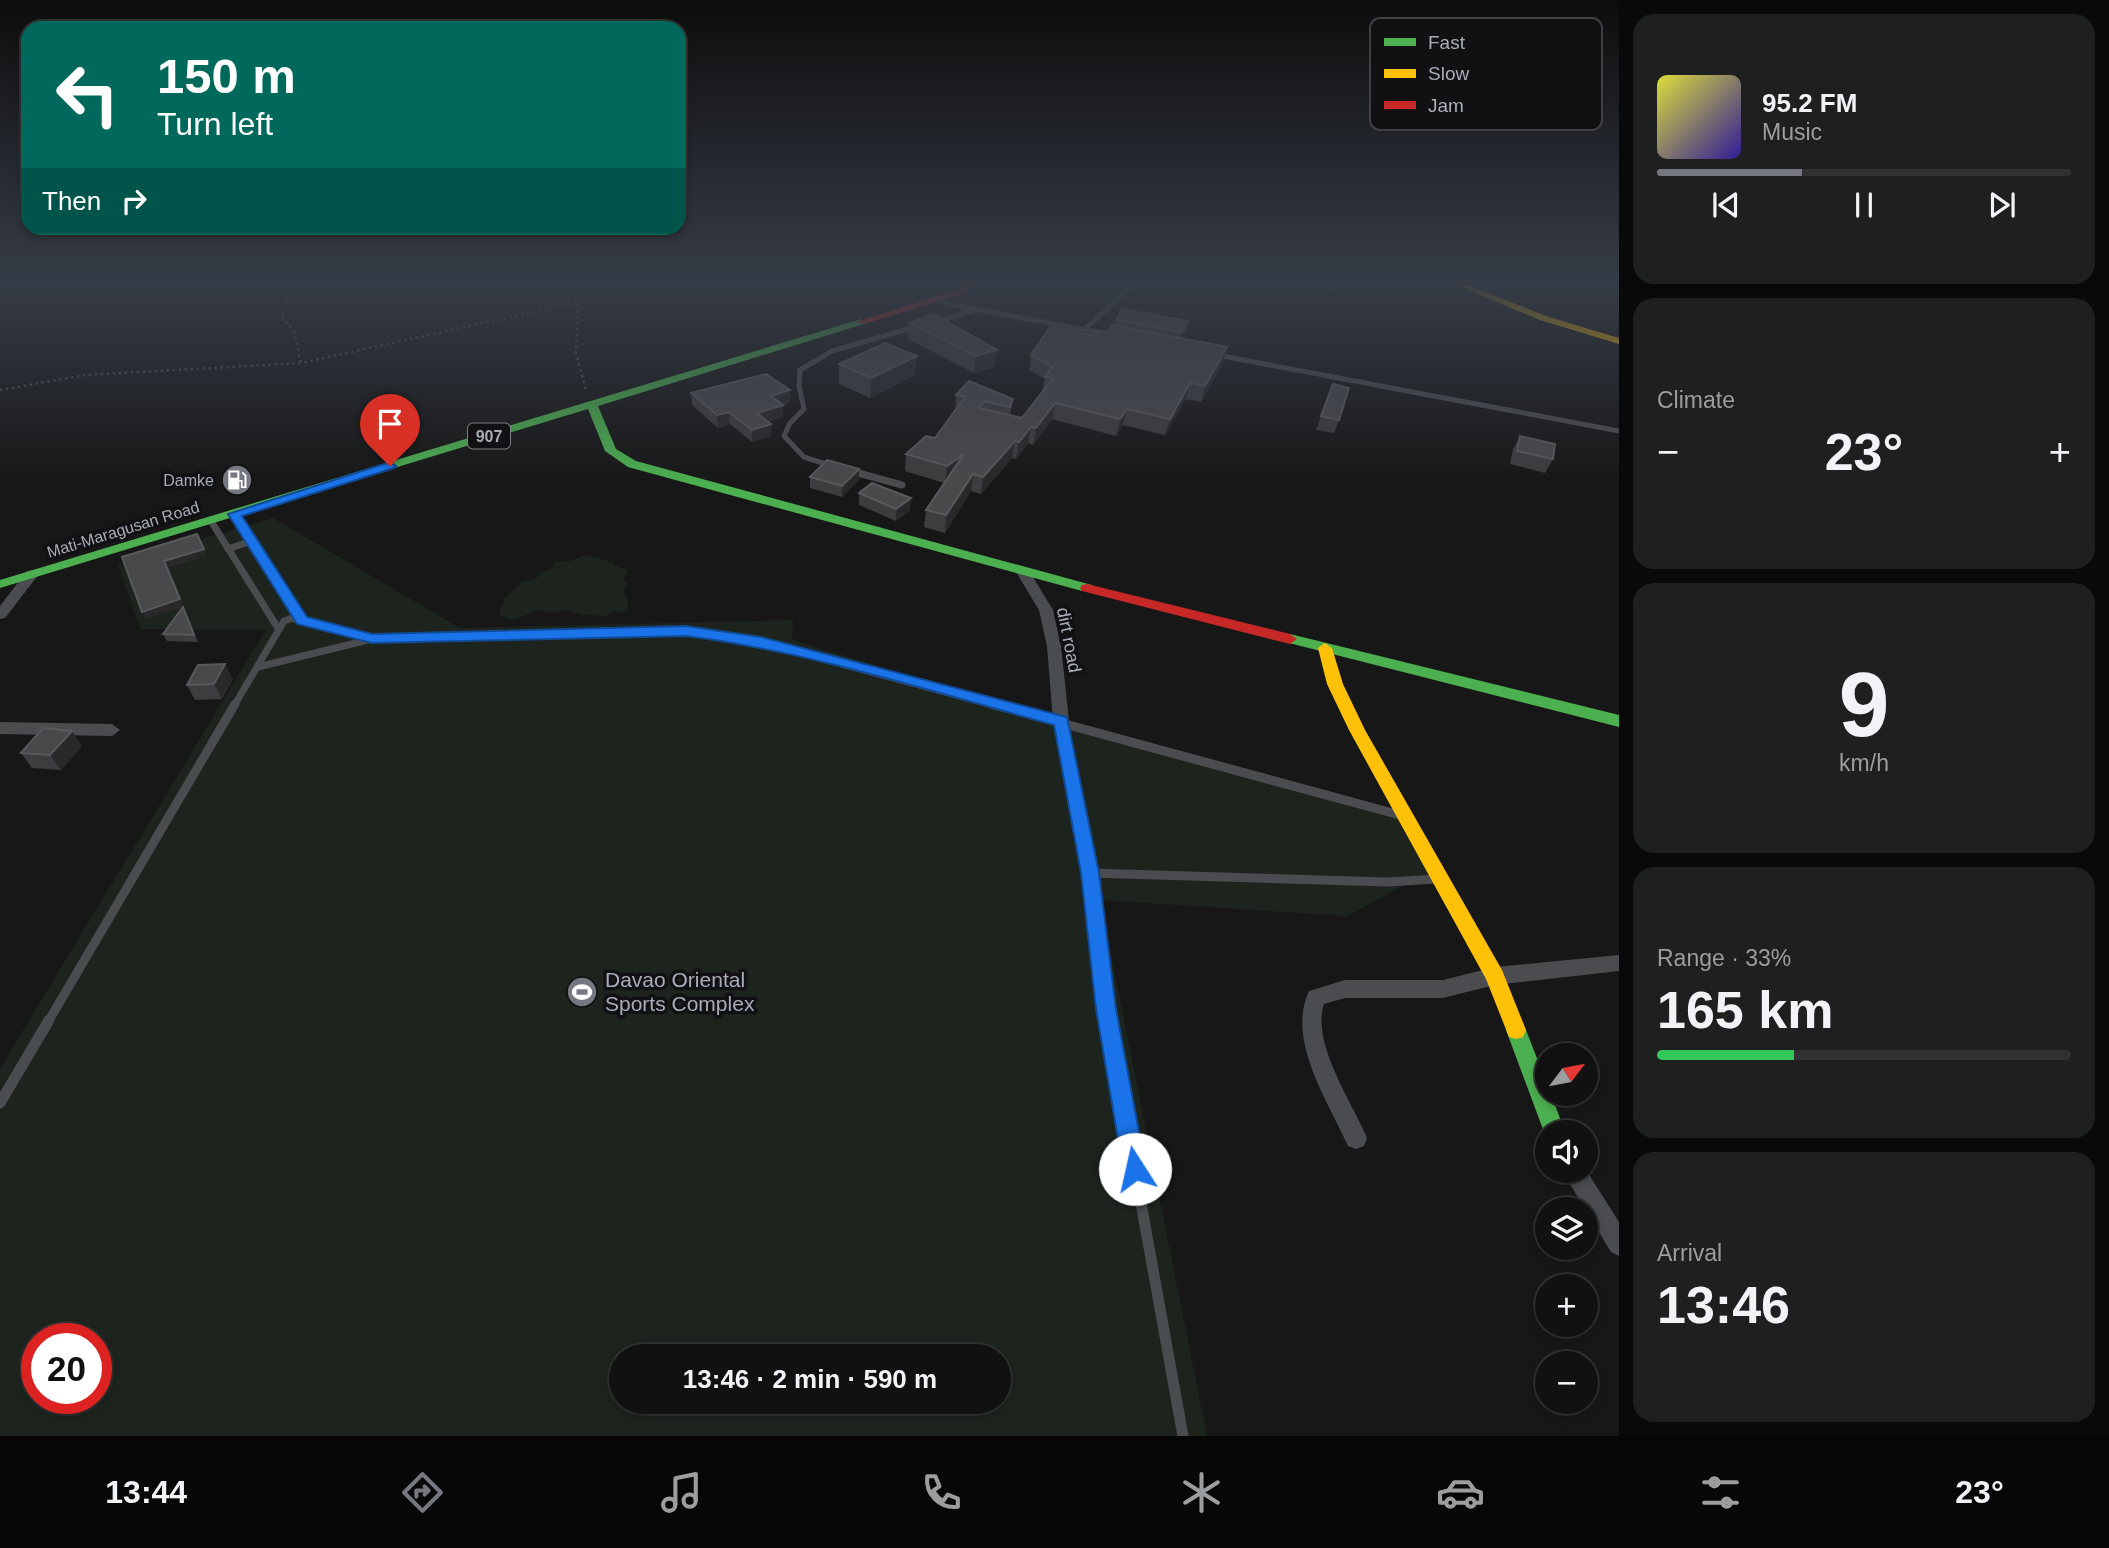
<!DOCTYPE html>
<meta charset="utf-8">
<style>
body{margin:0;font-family:Arial,sans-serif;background:#1e1f1f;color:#f1f3f6;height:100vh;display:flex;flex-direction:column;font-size:26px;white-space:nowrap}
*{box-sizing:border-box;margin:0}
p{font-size:23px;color:#9c9d9f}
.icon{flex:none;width:38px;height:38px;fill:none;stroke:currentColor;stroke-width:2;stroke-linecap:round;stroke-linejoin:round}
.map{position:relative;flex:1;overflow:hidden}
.sheet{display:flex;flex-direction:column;gap:14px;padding:14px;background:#090909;width:490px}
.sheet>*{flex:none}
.guide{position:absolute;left:21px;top:21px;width:665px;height:214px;border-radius:21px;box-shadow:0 4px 10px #0003,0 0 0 2px #303131;background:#00695c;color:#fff;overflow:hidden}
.needle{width:46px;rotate:58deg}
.buttons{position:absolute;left:1535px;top:1043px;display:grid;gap:14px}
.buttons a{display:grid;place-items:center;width:63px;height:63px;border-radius:50%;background:#111;box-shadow:0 4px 10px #0003,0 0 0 2px #303131;font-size:35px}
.speed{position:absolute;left:21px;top:1323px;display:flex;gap:14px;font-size:35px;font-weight:700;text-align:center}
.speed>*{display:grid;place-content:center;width:91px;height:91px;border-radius:50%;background:#111;box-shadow:0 4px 10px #0003,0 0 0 2px #303131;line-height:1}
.speed .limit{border:10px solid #d22;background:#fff;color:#111}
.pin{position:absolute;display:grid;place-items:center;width:60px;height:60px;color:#fff;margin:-72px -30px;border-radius:50% 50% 50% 0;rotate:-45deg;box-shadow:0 0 7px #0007}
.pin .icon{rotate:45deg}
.me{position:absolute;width:77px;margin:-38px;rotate:350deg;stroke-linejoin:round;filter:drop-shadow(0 0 5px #0008)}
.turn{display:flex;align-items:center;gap:24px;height:147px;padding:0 21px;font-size:32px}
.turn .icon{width:91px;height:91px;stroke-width:2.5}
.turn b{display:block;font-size:49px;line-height:60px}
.then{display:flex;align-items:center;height:66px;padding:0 21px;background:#0003;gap:14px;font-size:26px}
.big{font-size:52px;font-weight:600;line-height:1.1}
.sheet .tile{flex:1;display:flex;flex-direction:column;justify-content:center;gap:10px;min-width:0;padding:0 24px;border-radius:21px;background:#1e1f1f}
.sheet .dial{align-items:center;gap:0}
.dial b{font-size:91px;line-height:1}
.song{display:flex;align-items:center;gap:21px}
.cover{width:84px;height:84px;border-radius:10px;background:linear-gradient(135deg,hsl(60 70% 55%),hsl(250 70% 35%))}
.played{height:7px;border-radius:4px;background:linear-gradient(90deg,#757880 35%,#303131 35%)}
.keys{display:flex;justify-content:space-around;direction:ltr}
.heat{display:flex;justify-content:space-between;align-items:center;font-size:38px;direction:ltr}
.charge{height:10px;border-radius:5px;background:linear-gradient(90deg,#34c759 33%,#303131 0)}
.trip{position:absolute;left:609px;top:1344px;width:402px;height:70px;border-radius:35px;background:#111;box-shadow:0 4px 10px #0003,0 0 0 2px #303131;font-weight:600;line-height:70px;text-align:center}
.menu{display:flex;height:112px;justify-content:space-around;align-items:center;background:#070707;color:#9c9d9f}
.menu .icon{width:49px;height:49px}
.menu .on{color:#757880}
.menu b{font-size:32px;color:#f1f3f6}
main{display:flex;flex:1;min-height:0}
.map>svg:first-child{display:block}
.green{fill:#1d241e;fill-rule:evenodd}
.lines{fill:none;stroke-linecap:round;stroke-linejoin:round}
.path{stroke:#4d4e52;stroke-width:2.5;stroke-dasharray:2.5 3.5;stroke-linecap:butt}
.lane-far3{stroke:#4b4c50;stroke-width:5}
.lane-far2{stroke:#4b4c50;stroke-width:7}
.lane-far1{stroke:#4b4c50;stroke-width:9}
.lane{stroke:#4b4c50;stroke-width:11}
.street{fill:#4b4c50;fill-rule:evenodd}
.fast{fill:#4caf50;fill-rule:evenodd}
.slow{fill:#ffc107;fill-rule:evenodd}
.jam{fill:#c62828;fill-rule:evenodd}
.wall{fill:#3d3d3f}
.shaded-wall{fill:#29292a}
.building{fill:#49494c;stroke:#58595d;stroke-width:2}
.route{fill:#1a73e8;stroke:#114b97;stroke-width:2}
.labels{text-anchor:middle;stroke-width:7;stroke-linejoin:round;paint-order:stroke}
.shield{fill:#111113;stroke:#7b7e86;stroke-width:2}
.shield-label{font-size:16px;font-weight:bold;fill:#a8adb8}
.far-poi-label{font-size:16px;fill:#a8adb8;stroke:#111113;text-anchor:end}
.far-street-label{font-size:16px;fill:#a8adb8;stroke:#111113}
.street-label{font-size:18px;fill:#a8adb8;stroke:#111113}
.near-poi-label{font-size:21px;fill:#a8adb8;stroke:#111113;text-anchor:start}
.key{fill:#111113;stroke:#3e4045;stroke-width:2}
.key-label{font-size:19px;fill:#a8adb8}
</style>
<main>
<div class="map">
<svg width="1619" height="1436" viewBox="0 0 1619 1436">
<rect width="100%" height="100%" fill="#171717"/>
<path class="green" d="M273 518 460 628 793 620 792 640 1061 721 1405 817 1440 879 1410 882 1347 916 1100 900 1207 1436H0V1068L266 630 140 629 118 564ZM37 1339H96V1398H37ZM621 1356H999V1402H621Z
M582 556 599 557 602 560 614 562 613 565 626 569 628 571 623 579 628 585 623 591 628 600 627 612 615 611 606 616 582 615 568 610 556 613 539 610 514 620 501 616 499 613 504 603 503 599 518 587 521 582 537 578 540 573 553 568 554 562 571 561Z"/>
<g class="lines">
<path class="path" d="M282 283 278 290 284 293 288 304 281 316 294 331 301 363
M0 390 86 375 301 363 578 302 576 353 586 390"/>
<path class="lane-far3" d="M936 299 954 305 1108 334
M935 322 976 310
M1085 329 1135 283
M1217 355 1619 431
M832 466 804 457 784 436 790 423 804 409 799 386 800 370 832 351 919 326"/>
<path class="lane-far2" d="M827 464 832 466
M851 471 902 485
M234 514 302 620
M211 521 279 630
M228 549 251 541
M258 667 372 639 686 631 761 642 997 706
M234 706 284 621 292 618 369 638"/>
<path class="lane-far1" d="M991 704 1400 815
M1061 721 1090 873 1108 1022
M1090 873 1388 882 1437 879
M48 1022 235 704"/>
<path class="lane" d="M1108 1020 1183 1436
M0 1103 49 1020"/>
<path class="street" d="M1023 568 1028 569 1053 610 1061 646 1069 721 1061 727 1053 721 1047 646 1039 610 1016 572Z
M32 570 39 574 5 618 0 619V606L27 571Z
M0 722 112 724 120 730 112 736 0 734Z
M1619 955V971L1495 985 1443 998H1345L1324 1004C1311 1043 1352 1102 1367 1138L1364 1146 1356 1149 1348 1146C1328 1101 1286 1040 1309 991L1345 980H1443L1495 967Z
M1586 1170 1619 1222V1256L1611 1252 1562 1171Z"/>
<path class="fast" d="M861 319 866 322 864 324 598 406 616 449 636 461 1092 585 1094 588 1092 591H1082L628 467 605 451 588 409 0 588V580Z
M1290 634 1619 715V727L1285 642 1283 639 1285 636Z
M1516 1021 1523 1023 1526 1030 1547 1084V1094H1551L1565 1132H1547V1140L1506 1030 1509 1023Z"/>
<path class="slow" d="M1451 283H1463L1546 316 1619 338V344L1540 320Z
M1325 643 1332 648 1343 684 1365 730 1502 970 1526 1030 1523 1037 1516 1039 1509 1037 1486 979 1349 730 1327 684 1318 648Z"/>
<path class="jam" d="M970 283H981L962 294 864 324 856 322 956 290Z
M1087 584 1290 634 1297 639 1290 644 1082 591 1080 588 1082 585Z"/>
</g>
<path class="wall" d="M1306 283H1345L1333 291Z
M1116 320 1188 321 1185 332 1181 338 1223 363 1201 402 1186 399 1165 435 1123 425 1116 436 1052 419 1033 445 1028 443 1016 459 1012 458 981 494 971 491 945 533 924 527 926 510 944 483 905 471 906 454 935 438 955 411 956 395 1013 399 1010 415 1022 418 1042 392 1045 379 1029 370 1031 355 1107 333 1115 325Z
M909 323 997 350 994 367 974 373 908 339Z
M917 356 915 375 870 398 839 384V364Z
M1333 384 1339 420 1334 433 1316 430Z
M691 393 790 402 783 405V417L768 422 771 424V436L752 442 730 424 718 428 692 405Z
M1520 436 1553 459 1545 473 1510 464 1513 449Z
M810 477 859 480 842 497 810 488Z
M859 493 910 510 896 521 859 505Z
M187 615 198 642 167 641 163 634Z
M233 679 222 699 195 700 187 685Z
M82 746 61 770 32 768 21 753Z"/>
<path class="shaded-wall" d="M1336 283H1345L1333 291Z
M1188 321 1185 332 1179 342 1182 332Z
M1227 347 1223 363 1201 402 1205 386Z
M997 350 994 367 974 373 976 356Z
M917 356 915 375 870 398 871 378Z
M1190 383 1186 399 1165 435 1170 419Z
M790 390V402L783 405V417L757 425V413L771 396Z
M1055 403 1052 419 1033 445 1036 428Z
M1127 409 1123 425 1116 436 1120 419Z
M729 412 730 424 718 428 717 415Z
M771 424V436L752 442V430Z
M1031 427 1028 443 1016 459 1019 442Z
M1015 441 1012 458 981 494 983 477Z
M964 454 945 483 947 466Z
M859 469V480L842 497V486Z
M973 474 971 491 945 533 946 515Z
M911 498 910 510 896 521V509Z
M197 534 207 556 168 568 184 607 146 619 142 612 164 561Z
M225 664 233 679 222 699 214 684Z
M72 731 82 746 61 770 50 755Z"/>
<path class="building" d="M1122 309 1188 321 1182 332 1116 320Z
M934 314 997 350 976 356 909 323Z
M1112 325 1227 347 1205 386 1190 383 1170 419 1127 409 1120 419 1055 403 1036 428 1031 427 1019 442 1015 441 983 477 973 474 946 515 926 510 964 454 947 466 906 454 926 436 935 438 965 397 956 395 969 381 1013 399 1010 407 984 401 979 408 1022 418 1053 378 1045 377 1052 367 1031 355 1050 327 1097 336 1100 331 1107 333Z
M885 343 917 356 871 378 839 364Z
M766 374 790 390 771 396 783 405 757 413 771 424 752 430 729 412 717 415 691 393Z
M1333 384 1349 388 1339 420 1321 416Z
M1520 436 1555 444 1553 459 1517 451Z
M827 460 859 469 842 486 810 477Z
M872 483 911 498 896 509 859 493Z
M197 534 204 549 164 561 180 599 142 612 122 557Z
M183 607 194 635 163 634Z
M225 664 214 684 187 685 198 665Z
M43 728 72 731 50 755 21 753Z"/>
<linearGradient id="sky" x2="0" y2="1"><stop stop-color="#0d0d0d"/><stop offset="0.58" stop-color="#363c47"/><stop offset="1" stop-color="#363c47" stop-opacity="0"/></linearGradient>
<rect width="1619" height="484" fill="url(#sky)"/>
<path class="route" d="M390 462 396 466 394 468 242 516 307 617 372 634 686 626 761 637 1067 717 1099 873 1116 1009 1146 1169 1143 1177 1135 1181 1127 1177 1123 1169 1096 1009 1081 873 1054 725C933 692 811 652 686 636L372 643 297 624 228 514Z"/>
<defs>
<g id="fuel-disc" transform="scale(1.575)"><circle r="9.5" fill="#757880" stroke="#111113"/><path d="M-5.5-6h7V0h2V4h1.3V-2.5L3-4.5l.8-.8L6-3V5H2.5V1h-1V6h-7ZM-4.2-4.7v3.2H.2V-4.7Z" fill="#fff"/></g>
<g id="stadium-disc" transform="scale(1.575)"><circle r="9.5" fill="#757880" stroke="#111113"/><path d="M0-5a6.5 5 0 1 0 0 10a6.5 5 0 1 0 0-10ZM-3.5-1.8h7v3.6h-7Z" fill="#fff"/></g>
</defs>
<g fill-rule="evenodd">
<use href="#fuel-disc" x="237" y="480"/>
<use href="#stadium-disc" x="582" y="992"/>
</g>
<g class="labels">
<rect class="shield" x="468" y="423.5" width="42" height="25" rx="5"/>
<g class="shield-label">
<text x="489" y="442">907</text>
</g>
<g class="far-poi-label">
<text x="214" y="486">Damke</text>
</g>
<g class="far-street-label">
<text transform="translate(123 529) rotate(-17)" y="6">Mati-Maragusan Road</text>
</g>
<g class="street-label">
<text transform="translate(1069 640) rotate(79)" y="6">dirt road</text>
</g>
<g class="near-poi-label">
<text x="605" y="987">Davao Oriental<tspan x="605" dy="24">Sports Complex</tspan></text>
</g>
</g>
<rect x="1370" y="18" width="232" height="112" rx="10" class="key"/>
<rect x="1384" y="38" width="32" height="8" fill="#4caf50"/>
<rect x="1384" y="69" width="32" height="9" fill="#ffc107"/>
<rect x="1384" y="101" width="32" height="8" fill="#c62828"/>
<g class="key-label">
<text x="1428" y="49">Fast</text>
<text x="1428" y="80">Slow</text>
<text x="1428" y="112">Jam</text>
</g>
</svg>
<div class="buttons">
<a><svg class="needle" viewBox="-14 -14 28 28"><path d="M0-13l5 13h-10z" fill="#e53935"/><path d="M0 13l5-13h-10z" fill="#9c9d9f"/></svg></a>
<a><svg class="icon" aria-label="sound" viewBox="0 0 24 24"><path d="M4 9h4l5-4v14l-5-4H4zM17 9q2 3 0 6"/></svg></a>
<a><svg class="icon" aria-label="layers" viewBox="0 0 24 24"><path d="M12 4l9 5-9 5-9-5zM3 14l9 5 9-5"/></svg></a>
<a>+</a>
<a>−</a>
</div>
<div class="speed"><div class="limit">20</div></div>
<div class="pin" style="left:390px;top:466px;background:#d93025"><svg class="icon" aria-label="arrive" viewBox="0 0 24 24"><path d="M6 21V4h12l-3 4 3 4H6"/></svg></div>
<svg class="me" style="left:1135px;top:1169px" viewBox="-20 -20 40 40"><circle r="19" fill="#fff"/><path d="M0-13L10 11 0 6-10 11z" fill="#1a73e8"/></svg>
<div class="trip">13:46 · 2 min · 590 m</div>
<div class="guide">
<div class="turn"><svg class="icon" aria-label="left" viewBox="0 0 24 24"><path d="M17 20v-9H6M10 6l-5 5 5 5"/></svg><div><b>150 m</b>Turn left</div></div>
<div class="then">Then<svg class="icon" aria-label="right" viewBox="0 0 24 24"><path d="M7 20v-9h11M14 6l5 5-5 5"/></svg></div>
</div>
</div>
<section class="sheet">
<div class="tile">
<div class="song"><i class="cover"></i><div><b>95.2 FM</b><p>Music</p></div></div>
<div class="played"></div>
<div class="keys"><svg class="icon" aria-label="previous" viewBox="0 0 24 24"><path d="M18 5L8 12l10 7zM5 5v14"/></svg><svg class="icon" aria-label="pause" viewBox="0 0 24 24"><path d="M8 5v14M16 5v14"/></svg><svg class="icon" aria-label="next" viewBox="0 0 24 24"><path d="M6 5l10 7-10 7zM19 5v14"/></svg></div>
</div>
<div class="tile"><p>Climate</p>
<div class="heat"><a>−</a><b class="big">23°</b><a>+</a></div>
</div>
<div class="tile dial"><b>9</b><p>km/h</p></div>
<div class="tile"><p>Range · 33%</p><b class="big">165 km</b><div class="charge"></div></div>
<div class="tile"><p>Arrival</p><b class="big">13:46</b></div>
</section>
</main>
<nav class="menu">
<b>13:44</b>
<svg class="icon on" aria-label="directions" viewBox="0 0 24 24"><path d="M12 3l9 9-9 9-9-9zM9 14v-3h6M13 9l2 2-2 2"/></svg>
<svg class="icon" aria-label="music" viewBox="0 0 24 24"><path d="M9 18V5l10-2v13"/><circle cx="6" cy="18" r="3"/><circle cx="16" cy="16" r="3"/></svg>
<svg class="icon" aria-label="phone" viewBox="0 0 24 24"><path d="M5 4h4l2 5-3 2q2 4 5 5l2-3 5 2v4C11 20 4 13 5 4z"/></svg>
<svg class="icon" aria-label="climate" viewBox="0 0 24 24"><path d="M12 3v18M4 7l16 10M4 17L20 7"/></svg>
<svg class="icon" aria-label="car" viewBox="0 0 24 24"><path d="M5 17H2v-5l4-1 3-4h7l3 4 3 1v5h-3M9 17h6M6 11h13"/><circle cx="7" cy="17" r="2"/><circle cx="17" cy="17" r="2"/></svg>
<svg class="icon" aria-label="filters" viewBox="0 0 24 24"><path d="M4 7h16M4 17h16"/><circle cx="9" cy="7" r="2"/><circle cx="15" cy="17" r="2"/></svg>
<b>23°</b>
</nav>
